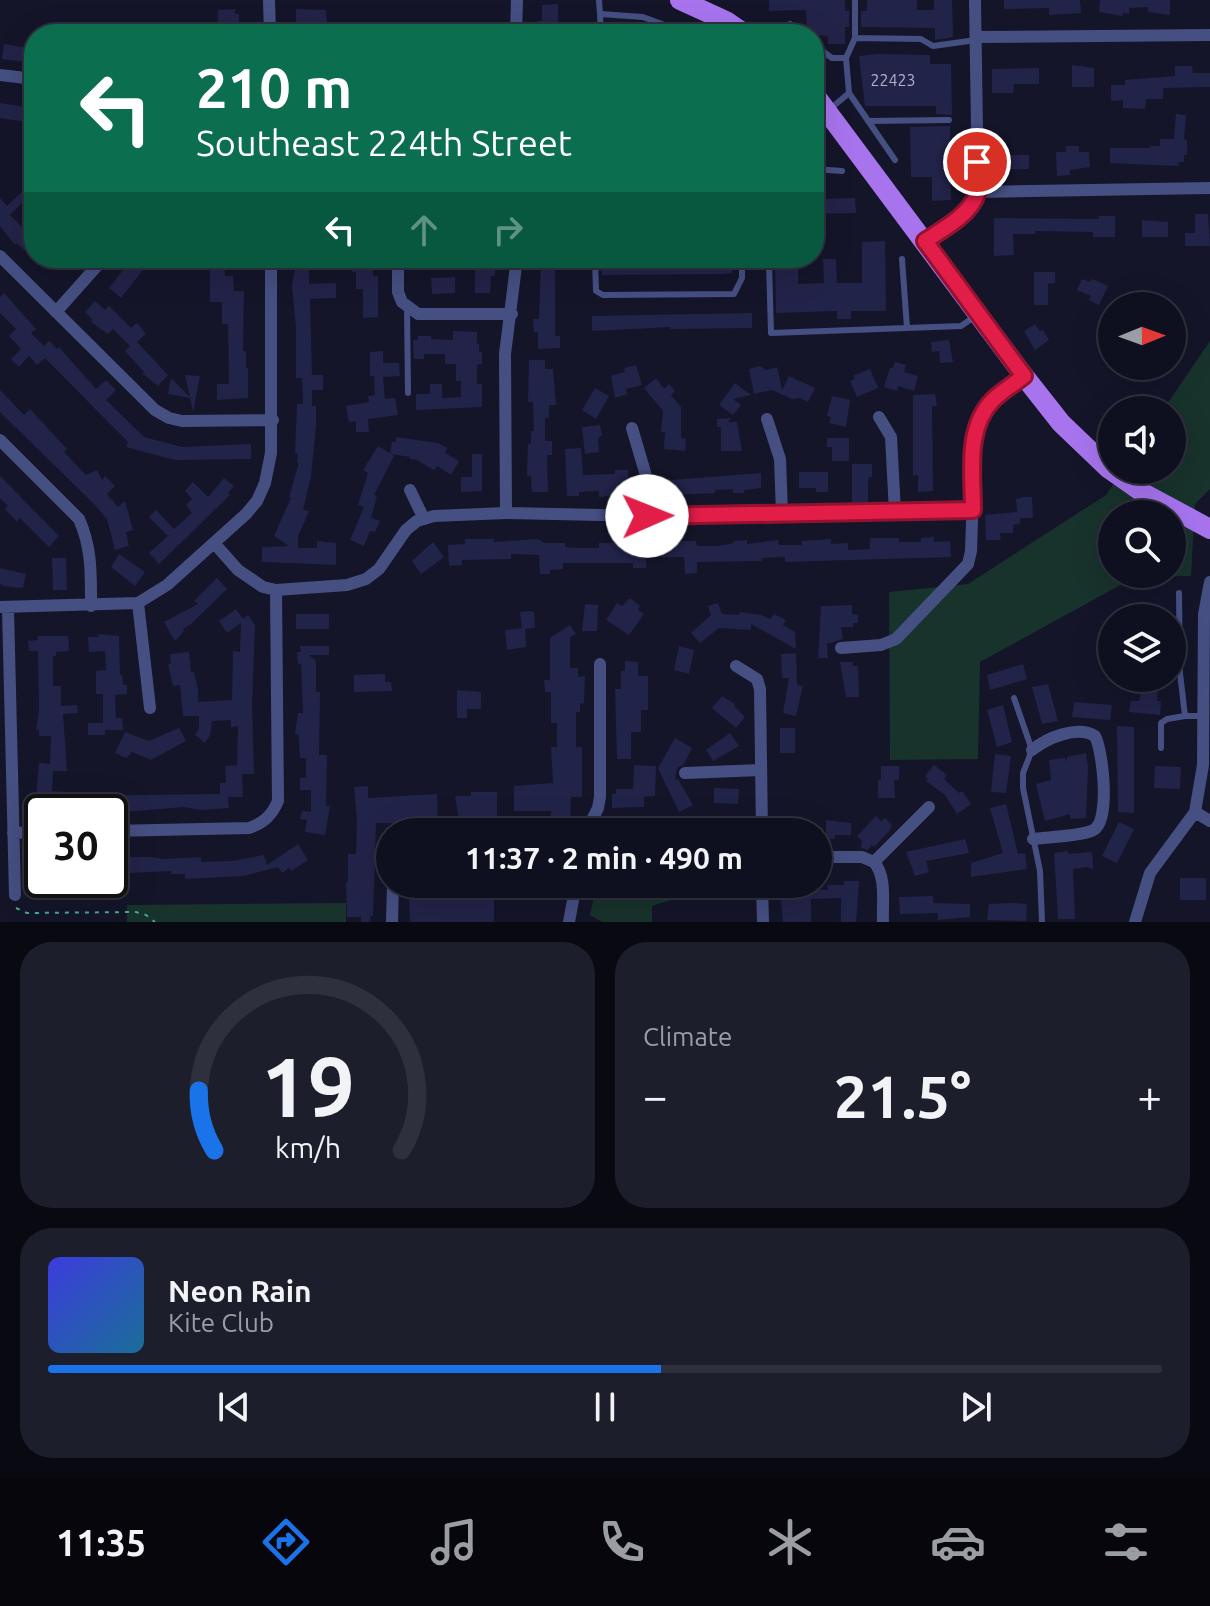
<!DOCTYPE html>
<meta charset="utf-8">
<style>
body{margin:0;font-family:Ubuntu,sans-serif;background:#1d1e2c;color:#f1f3f6;height:100vh;display:flex;flex-direction:column;font-size:30px;white-space:nowrap}
*{box-sizing:border-box;margin:0}
p{font-size:26px;color:#9b9da4}
.icon{flex:none;width:44px;height:44px;fill:none;stroke:currentColor;stroke-width:2;stroke-linecap:round;stroke-linejoin:round}
.map{position:relative;height:922px;overflow:hidden}
.panel{display:flex;flex-direction:column;gap:20px;padding:20px;background:#080911;flex:1}
.panel>*{flex:none}
.guide{position:absolute;left:24px;top:24px;width:800px;height:244px;border-radius:32px;box-shadow:0 8px 32px #0002,0 0 0 2px #2f303d;background:#0b6e4f;color:#fff;overflow:hidden}
.needle{width:52px;rotate:89deg}
.buttons{position:absolute;left:1098px;top:292px;display:grid;gap:16px}
.buttons a{display:grid;place-items:center;width:88px;height:88px;border-radius:50%;background:#0f101f;box-shadow:0 8px 32px #0002,0 0 0 2px #2f303d;font-size:40px}
.speed{position:absolute;left:24px;top:794px;display:flex;gap:16px;font-size:40px;font-weight:700;text-align:center}
.speed>*{display:grid;place-content:center;width:104px;height:104px;border-radius:50%;background:#0f101f;box-shadow:0 8px 32px #0002,0 0 0 2px #2f303d;line-height:1}
.speed .limit{border:4px solid #111;border-radius:12px;background:#fff;color:#111}
.pin{position:absolute;display:grid;place-items:center;width:68px;height:68px;color:#fff;margin:-34px;border:4px solid #fff;border-radius:50%;box-shadow:0 2px 8px #0007}
.me{position:absolute;width:88px;margin:-44px;rotate:89deg;stroke-linejoin:round;filter:drop-shadow(0 0 6px #0008)}
.turn{display:flex;align-items:center;gap:28px;height:168px;padding:0 40px;font-size:36px}
.turn .icon{width:104px;height:104px;stroke-width:2.5}
.turn b{display:block;font-size:56px;line-height:68px}
.lanes{display:flex;align-items:center;height:76px;padding:0 40px;background:#0003;justify-content:center;gap:40px;direction:ltr}
.lanes .off{opacity:.35}
.big{font-size:60px;font-weight:600;line-height:1.1}
.panel .widget{flex:1;display:flex;flex-direction:column;justify-content:center;gap:12px;min-width:0;padding:0 28px;border-radius:32px;background:#1d1e2c}
.panel .dial{align-items:center;gap:0}
.dial svg{height:208px;overflow:visible;fill:none;stroke:#2f303d;stroke-width:7;stroke-linecap:round;text-anchor:middle}
.dial text{fill:#f1f3f6;stroke:none}
.song{display:flex;align-items:center;gap:24px}
.cover{width:96px;height:96px;border-radius:12px;background:linear-gradient(135deg,hsl(240 70% 55%),hsl(200 70% 35%))}
.played{height:8px;border-radius:4px;background:linear-gradient(90deg,#1a73e8 55%,#2f303d 55%)}
.keys{display:flex;justify-content:space-around;direction:ltr}
.heat{display:flex;justify-content:space-between;align-items:center;font-size:44px;direction:ltr}
.panel .tiles{flex:1;display:grid;gap:20px;grid-template-columns:1fr 1fr}
.widget:last-child{grid-column:span 2}
.trip{position:absolute;left:376px;top:818px;width:456px;height:80px;border-radius:40px;background:#0f101f;box-shadow:0 8px 32px #0002,0 0 0 2px #2f303d;font-weight:600;line-height:80px;text-align:center}
.tabs{display:flex;height:128px;justify-content:space-around;align-items:center;background:#06060c;color:#9b9da4}
.tabs .icon{width:56px;height:56px}
.tabs .active{color:#1a73e8}
.tabs b{font-size:36px;color:#f1f3f6}
.map>svg:first-child{display:block}
.green{fill:#18322c;fill-rule:evenodd}
.building{fill:#222348}
.lines{fill:none;stroke-linecap:round;stroke-linejoin:round}
.path{stroke:#40af91;stroke-width:2;stroke-dasharray:4 6;stroke-linecap:butt}
.lane{stroke:#454f82;stroke-width:6}
.street{stroke:#454f82;stroke-width:12}
.primary{stroke:#a774ee;stroke-width:20}
.route-casing{stroke:#92132f;stroke-width:20}
.route{stroke:#e11d48;stroke-width:14}
.labels{text-anchor:middle;stroke-width:8;stroke-linejoin:round;paint-order:stroke}
.number-label{font-size:16px;fill:#b0b2ce}
</style>
<div class="map">
<svg width="1210" height="922" viewBox="0 0 1210 922">
<rect width="100%" height="100%" fill="#141529"/>
<path class="green" d="M1210 341V489L1195 504 1191 576 1135 577 980 662 978 759 890 760 889 592 968 584 1106 495 1123 470H1172V410H1163ZM1112 514H1172V574H1112Z
M610 822 677 824 708 832H608Z
M597 884H742V896L671 900 652 906V922H602L590 915Z
M346 903V922H127V905Z"/>
<path class="building" d="M769 0H845V11H849V27H845V44H828V36L807 34 806 10 769 11Z
M867 0H917V10H934V0H952L953 37 935 40V28L861 27V11H867Z
M1004 0H1080L1081 13 1049 15V8L1004 9Z
M1100 0H1170V15L1148 12V7L1129 8V14L1123 13V16L1099 12Z
M558 4V33H538V21H542V5Z
M235 9V14H239V34H218V10Z
M296 9 326 10 327 25 308 26V34H296Z
M494 24V34H381V31L404 25 405 30 423 25Z
M4 44 34 49V57H26V62L2 59Z
M877 54 930 55V64H951L952 115 936 114V106H865L859 56Z
M1072 65 1094 68V87H1072Z
M1175 66H1192L1193 73H1210V87L1163 88V99H1146L1145 109 1123 108V100L1111 101V85H1125V80L1175 76Z
M1039 68V84H1014L1013 93H992V69Z
M0 103 34 108V123L0 118Z
M1176 114 1186 115 1184 139 1187 140V155H1184V162H1178L1179 166 1110 163V148H1150V146H1160V139H1174Z
M950 126 951 200 932 201V177H911L910 127Z
M1066 146H1079V152H1089L1090 167 1070 170V175L1057 176 1056 152H1066Z
M998 155H1029V169L998 170Z
M29 185 34 191 10 215 34 239 24 250 17 243 15 245 0 226V198L7 206Z
M855 198 856 213 814 214V199Z
M1195 214H1208L1210 246H1185V233H1195Z
M1099 216H1115V237H1093V232L1035 231V234H1013L1014 255 994 256V218L1099 219Z
M1142 220 1168 222V237H1142Z
M885 241 886 311H851V319H837V311L776 313 775 263 772 258H798V284L824 283 823 259H836L837 283H862V242Z
M132 258H148L142 271 121 298 109 288Z
M210 258H224L225 276H233L234 291H244L243 351H246V368H248V398L217 400V384H229L228 324H222V302H210Z
M297 258H309V284L336 283V298L310 299 312 375H323V390H312V406H316V426L311 476 303 510 309 511 298 536V548H317V541L336 543V565L262 562V547L289 546 274 536 291 498 289 497 299 463H297L298 454 295 453 297 404H303L302 378H296V328L292 286Z
M541 258 555 260V336H560V348L538 349V332H534L533 319H539Z
M732 258V273L724 274 602 275 601 260Z
M352 259H373V276H378V317L363 318V289H356V272H352Z
M475 264H495V276H491L490 293H475Z
M1034 272H1055V283L1048 284V305H1034Z
M455 277V293L432 294 431 278Z
M1082 279 1090 282 1092 279 1108 286 1099 305 1089 300 1091 296 1077 290Z
M4 293 36 329 31 333 44 346 49 341 57 349 59 347 96 389 106 380 116 390 106 400 144 437 182 447 251 444V459L175 460 126 447 128 442 45 358 37 365 29 356 19 367 11 359 21 349 9 336 16 329 0 313V297Z
M95 301 105 310 109 306 131 328 137 323 146 334 137 342 168 375 158 386 142 373 144 372 125 351 130 346 113 329 108 334 91 322 93 320 85 312Z
M752 313V328L670 329V327L592 331V316Z
M1035 324 1040 331 1043 330 1049 340 1035 350 1024 331Z
M453 331 477 332V344H479V352H482V364L477 365V384H482V407L416 410V394H430V384H442V398L461 397V381H456V364H445V354H424V359H414L413 340H418V336H431V339L453 340Z
M949 340 953 362 940 363 939 351 932 352 931 342Z
M383 351V363H399L400 376 383 377 385 399 395 398 398 415 368 419 369 432H356V421L349 422 346 406 369 402 368 396 375 395 374 376H370V352Z
M529 360H545V369H553L556 405H549V418H545V441H552V455H547L548 492H532L531 476H527L528 444H531V431H534L533 402H528Z
M895 362 906 365 904 372 918 376 914 391 898 386 897 391 884 387 890 368H893Z
M636 365 642 385 626 389 627 394 615 398 611 376 625 372 624 368Z
M760 366 766 370 777 367 782 390 789 376 815 388 808 402 800 398 792 399 772 390 754 394 749 369Z
M870 369 878 388 857 397 850 381 855 379 853 376Z
M185 375 200 376 193 412 190 398 168 394 171 378 190 397Z
M656 378 664 389 669 384 675 391 671 395 681 407V438L686 439 685 451 664 449 665 432H661L663 411 644 388Z
M735 383 751 395 733 399 741 405 733 415 719 405Z
M595 388 609 396 596 419 582 410Z
M0 390 24 415 30 409 67 449 64 452 86 475 97 470 102 480 105 476 115 486 107 494 118 507 125 501 133 530 126 532 129 546 115 550 107 519 94 504 0 412Z
M935 394 937 406H932L933 491 918 492V475L913 476V395Z
M832 396 850 400 846 427 829 423 831 417 827 416Z
M731 418 728 422H737L742 451H721V427H717V419Z
M600 425 602 435 598 439 599 452 585 454 582 427Z
M396 437 438 443 447 448 445 453 459 461 451 475 437 466 434 470 417 460 410 459V457L391 454 394 456 374 495 377 496 371 518 380 521 375 532 370 531 364 546 350 540 364 507 358 505 368 473 363 470 378 446 390 453 392 442H396Z
M827 438H849V461H832V447H827Z
M581 448 583 475 615 474V470H628L629 491 612 492V496L599 497V491L579 492V496H567L565 449Z
M472 454H482V491L461 492V477H472Z
M852 464H872V477H869L868 483V502H852Z
M799 472H828V492H816V488H799Z
M761 473V488L744 490V493H733V489L715 490V493L672 495 671 480Z
M0 476 59 536 49 547 20 518 17 522 5 509 8 506 0 498Z
M224 478 234 486 228 493 230 495 159 564 149 553 169 535H167L149 517 156 510 174 529 192 513 186 505 192 499 185 491 193 482 208 497Z
M1023 497H1032L1033 518H1020V524L1013 525V533H1000L1001 540H986L985 515 1017 512 1016 499Z
M934 537V542L950 541 951 557 785 562V557L762 558V561L697 562V573L685 574 684 557H646V568H633V563H563V569L550 570V574H540L539 555 511 554V559L462 560V565L449 566 448 545 465 544V539H494V542L538 539 544 543H565V547L578 548H599V543L629 542V546H657V541H696L697 546H718L734 543V541L747 540V544L778 540 779 545H802V541L831 539V544L848 543V550L870 549V538H899V542H921V538Z
M433 542 444 557 421 574 412 561Z
M119 554 145 572 135 586 111 567Z
M52 558H66L67 590H53Z
M0 568 26 574 23 588 3 586 0 583Z
M217 578 227 589 191 624 183 629 184 631 175 641 164 622 198 604 194 601Z
M630 598 640 606 638 610 644 614 629 635 606 620 617 603 622 606Z
M718 603 722 614 739 615 740 612 761 615 770 619 774 614 786 620 783 625 795 632 796 649 751 624V630L719 628 700 643 691 633 711 615 708 606Z
M585 604 598 605 597 631H582Z
M852 605V614L858 615V623H853V627H841L843 639 827 644 828 658H818L821 606Z
M236 609 243 619 248 615 255 625 252 704 254 774H242L243 797H228L229 808 202 810 183 807 125 812 115 811V808L63 807V812H48V799H37V786L39 763 50 764 51 736H39V730H36L39 709 38 651H29L28 641 38 640 37 636H68L69 651 56 652V656H53V686H61V706L77 705 78 713 63 714 67 771H53L52 791 68 792V796L220 794V783H226L225 766 237 765 238 726 231 727V720L212 721 210 735 205 743 195 735 199 728V716H183L180 685 173 686 168 664H171L170 654 189 652 191 672H194L198 690V702L232 700 233 651 240 652 241 623 227 633 219 621Z
M529 611 534 612 535 628 525 629 526 647 507 650 505 630 522 628 520 612Z
M296 614H329V629H296Z
M570 625 576 634 570 637V668H578V677L585 676 584 704 580 703V712H576V747H582V797H571L570 827 550 825 551 811H514V786L553 783 551 747H557V723H551V692H545L544 680H550V638Z
M98 634 119 636 120 675H122L123 685H127V694L115 695 116 718H122L123 730H105V735H88V723H103V694H96V671L106 670 105 651 89 652 88 637H99Z
M300 646H329V655H309L316 661V692H320L319 755H327L326 806H330L325 835 305 832 307 820 300 819 302 811 311 812V790H300V778H306V758H300L299 739 298 734H295L298 713H303L301 664H298L297 652H301Z
M679 646 694 650 689 674 674 670Z
M796 653 797 685 803 686 796 716 783 713 789 678H782L781 654Z
M625 661 638 662V676H648V710H641V732H631V759H617L615 689H621V671H625Z
M840 662H853V666H858L859 697H846Z
M1023 664 1027 679 990 690 987 675Z
M385 674V682H391L392 691 354 692V675Z
M1142 678H1159L1157 701H1161L1160 715 1129 712 1131 701H1139L1140 698Z
M1048 684 1058 721 1042 724 1032 687Z
M457 690 481 692V709H467V718H457Z
M722 696 735 704 734 706 745 717 736 728 712 708Z
M1074 702 1112 705 1110 720 1072 717Z
M1003 705 1012 742 997 747 987 710Z
M1117 726 1134 727V813L1118 812Z
M179 728 186 741 151 760 132 752 126 758 115 753 125 732 149 741Z
M780 728H795V753H780Z
M730 733 739 746 713 761 706 750Z
M675 738 692 748 684 764 677 768 675 780 678 779 693 805 679 812 658 768Z
M1086 753 1088 768 1086 818 1070 819V814L1045 821 1036 784 1051 780 1049 760 1065 758 1066 762 1067 757Z
M995 754 1011 756 1006 793 991 792Z
M634 765 656 766 655 796 644 797V807L612 808V794H616V789H633Z
M934 765 947 775 944 779 959 793 962 791 971 804 957 814 945 795 926 781 928 779 925 776Z
M881 766H899V780H894L895 798H878V780H881Z
M1155 766 1181 767 1180 789 1154 788Z
M368 786V798L437 794 438 824 376 823 373 916H370V922H361V917H347L346 882H348V854H356L357 820 354 787Z
M714 788 739 789 738 804 714 803Z
M471 792H497V820H459L455 796H471Z
M1006 804 1018 854 1025 853 1027 869 971 877V863L1003 853 990 808Z
M783 816 813 824 812 832H779Z
M876 816 881 821 885 818 892 825 890 830 874 847 872 845 868 850 861 848 862 841 857 836Z
M826 820 851 823V835H835V839H826Z
M1119 822 1134 829 1117 863 1102 856Z
M965 839 969 853 926 861 929 872 915 876 906 852Z
M298 844 308 860 291 871 289 868 282 873 278 867 243 876 185 879V874H171V871L110 874V859L114 857H151L164 859 201 857V862L232 861 264 855 267 865Z
M1068 851V854L1092 852 1093 870 1088 867 1073 869 1075 919H1058L1054 853Z
M1180 878H1206V900H1180Z
M844 881H859L856 922H841V898L811 899V922H783L780 890H797V884H811V889L828 890 827 885H844Z
M528 884H556L562 886 558 899 526 891Z
M447 885H464V892L498 891V900H494V922H410L409 896H416V892L423 891 447 892Z
M933 896V903L970 904V917L938 920V913L900 914 899 897Z
M1013 903 1027 904 1026 921 987 920 989 904Z"/>
<g class="lines">
<path class="path" d="M16 908 27 913 136 912 146 915 155 922"/>
<path class="lane" d="M599 0 600 14 643 17 689 34
M855 0V38L921 39 933 46 976 40
M600 14 601 34
M790 24 801 34
M855 38 846 58 849 93 895 160
M814 45 832 58H846
M830 109 849 93
M868 121 949 120
M814 169 842 171
M595 258 596 291 603 295 734 294 742 278V258
M902 259 907 328
M769 263 771 333 961 326 974 317
M407 307 408 393
M1179 593 1180 673 1185 716H1203
M1014 698 1032 750 1023 773V788L1040 871 1042 922
M1161 748V723L1167 719 1185 716"/>
<path class="street" d="M269 0 270 34
M516 34 517 0
M976 37 1210 35
M0 75 34 79
M978 192 1210 188
M925 241 957 220 978 192 975 0
M0 256 155 410 169 418 182 421 273 420
M398 258V292L402 302 418 314H512
M56 312 104 258
M879 417 891 437 895 512
M767 419 780 459 782 513
M632 428 647 479V516
M0 440 79 519C92 548 91 575 91 606
M410 490 424 519
M506 513 505 354 517 258
M215 544 238 570 263 587 276 590 347 585 366 579 379 569 406 530 417 521 434 516 506 513 647 516 973 510
M138 603 150 708
M0 607 138 603 167 585 246 514 257 501 265 483 271 453V258
M8 608 15 895
M841 648 881 645 896 639 968 564 971 551 975 431 993 400 1024 376
M736 666 757 679 760 689 762 832
M1032 750C1047 738 1077 725 1095 736 1103 752 1110 817 1095 829 1086 836 1046 837 1033 839
M685 773 761 770
M1195 812 1210 821
M110 831 249 828C264 823 272 815 278 801L276 590
M586 832 598 808 600 797V664
M13 833 42 832
M818 857H862L874 862
M874 862 929 807
M874 862C887 877 882 903 883 922
M762 884 763 922
M392 922 393 884
M569 922 576 884
M1135 922 1150 873 1195 812 1203 765 1204 614 1210 582"/>
<path class="primary" d="M680 0 726 21 745 34
M814 94 1024 376 1061 423 1108 468 1145 494 1210 529"/>
</g>
<g class="lines">
<g class="route-casing">
<path id="route" d="M647 516 973 510C973 474 965 428 993 400 1002 391 1014 384 1024 376L925 241C943 229 969 216 977 194 980 185 978 171 977 162"/>
</g>
<use href="#route" class="route"/>
</g>
<g class="labels">
<g class="number-label">
<text x="893" y="86">22423</text>
</g>
</g>
</svg>
<div class="buttons">
<a><svg class="needle" viewBox="-14 -14 28 28"><path d="M0-13l5 13h-10z" fill="#e53935"/><path d="M0 13l5-13h-10z" fill="#9b9da4"/></svg></a>
<a><svg class="icon" aria-label="sound" viewBox="0 0 24 24"><path d="M4 9h4l5-4v14l-5-4H4zM17 9q2 3 0 6"/></svg></a>
<a><svg class="icon" aria-label="search" viewBox="0 0 24 24"><circle cx="10" cy="10" r="6"/><path d="M15 15l6 6"/></svg></a>
<a><svg class="icon" aria-label="layers" viewBox="0 0 24 24"><path d="M12 4l9 5-9 5-9-5zM3 14l9 5 9-5"/></svg></a>
</div>
<div class="speed"><div class="limit">30</div></div>
<div class="pin" style="left:977px;top:162px;background:#d93025"><svg class="icon" aria-label="arrive" viewBox="0 0 24 24"><path d="M6 21V4h12l-3 4 3 4H6"/></svg></div>
<svg class="me" style="left:647px;top:516px" viewBox="-20 -20 40 40"><circle r="19" fill="#fff"/><path d="M0-13L10 11 0 6-10 11z" fill="#e11d48"/></svg>
<div class="trip">11:37 · 2 min · 490 m</div>
<div class="guide">
<div class="turn"><svg class="icon" aria-label="left" viewBox="0 0 24 24"><path d="M17 20v-9H6M10 6l-5 5 5 5"/></svg><div><b>210 m</b>Southeast 224th Street</div></div>
<div class="lanes"><svg class="icon" aria-label="left" viewBox="0 0 24 24"><path d="M17 20v-9H6M10 6l-5 5 5 5"/></svg><svg class="icon off" aria-label="ahead" viewBox="0 0 24 24"><path d="M12 20V5M6 11l6-6 6 6"/></svg><svg class="icon off" aria-label="right" viewBox="0 0 24 24"><path d="M7 20v-9h11M14 6l5 5-5 5"/></svg></div>
</div>
</div>
<section class="panel">
<div class="tiles">
<div class="widget dial"><svg viewBox="0 0 100 80">
<path d="M14 69A42 42 0 1 1 86 69"/>
<path d="M14 69A42 42 0 0 1 8 46" stroke="#1a73e8"/>
<text x="50" y="56" font-size="32" font-weight="700">19</text>
<text x="50" y="72" font-size="11">km/h</text>
</svg></div>
<div class="widget"><p>Climate</p>
<div class="heat"><a>−</a><b class="big">21.5°</b><a>+</a></div>
</div>
<div class="widget">
<div class="song"><i class="cover"></i><div><b>Neon Rain</b><p>Kite Club</p></div></div>
<div class="played"></div>
<div class="keys"><svg class="icon" aria-label="previous" viewBox="0 0 24 24"><path d="M18 5L8 12l10 7zM5 5v14"/></svg><svg class="icon" aria-label="pause" viewBox="0 0 24 24"><path d="M8 5v14M16 5v14"/></svg><svg class="icon" aria-label="next" viewBox="0 0 24 24"><path d="M6 5l10 7-10 7zM19 5v14"/></svg></div>
</div>
</div>
</section>
<nav class="tabs">
<b>11:35</b>
<svg class="icon active" aria-label="directions" viewBox="0 0 24 24"><path d="M12 3l9 9-9 9-9-9zM9 14v-3h6M13 9l2 2-2 2"/></svg>
<svg class="icon" aria-label="music" viewBox="0 0 24 24"><path d="M9 18V5l10-2v13"/><circle cx="6" cy="18" r="3"/><circle cx="16" cy="16" r="3"/></svg>
<svg class="icon" aria-label="phone" viewBox="0 0 24 24"><path d="M5 4h4l2 5-3 2q2 4 5 5l2-3 5 2v4C11 20 4 13 5 4z"/></svg>
<svg class="icon" aria-label="climate" viewBox="0 0 24 24"><path d="M12 3v18M4 7l16 10M4 17L20 7"/></svg>
<svg class="icon" aria-label="car" viewBox="0 0 24 24"><path d="M5 17H2v-5l4-1 3-4h7l3 4 3 1v5h-3M9 17h6M6 11h13"/><circle cx="7" cy="17" r="2"/><circle cx="17" cy="17" r="2"/></svg>
<svg class="icon" aria-label="filters" viewBox="0 0 24 24"><path d="M4 7h16M4 17h16"/><circle cx="9" cy="7" r="2"/><circle cx="15" cy="17" r="2"/></svg>
</nav>
